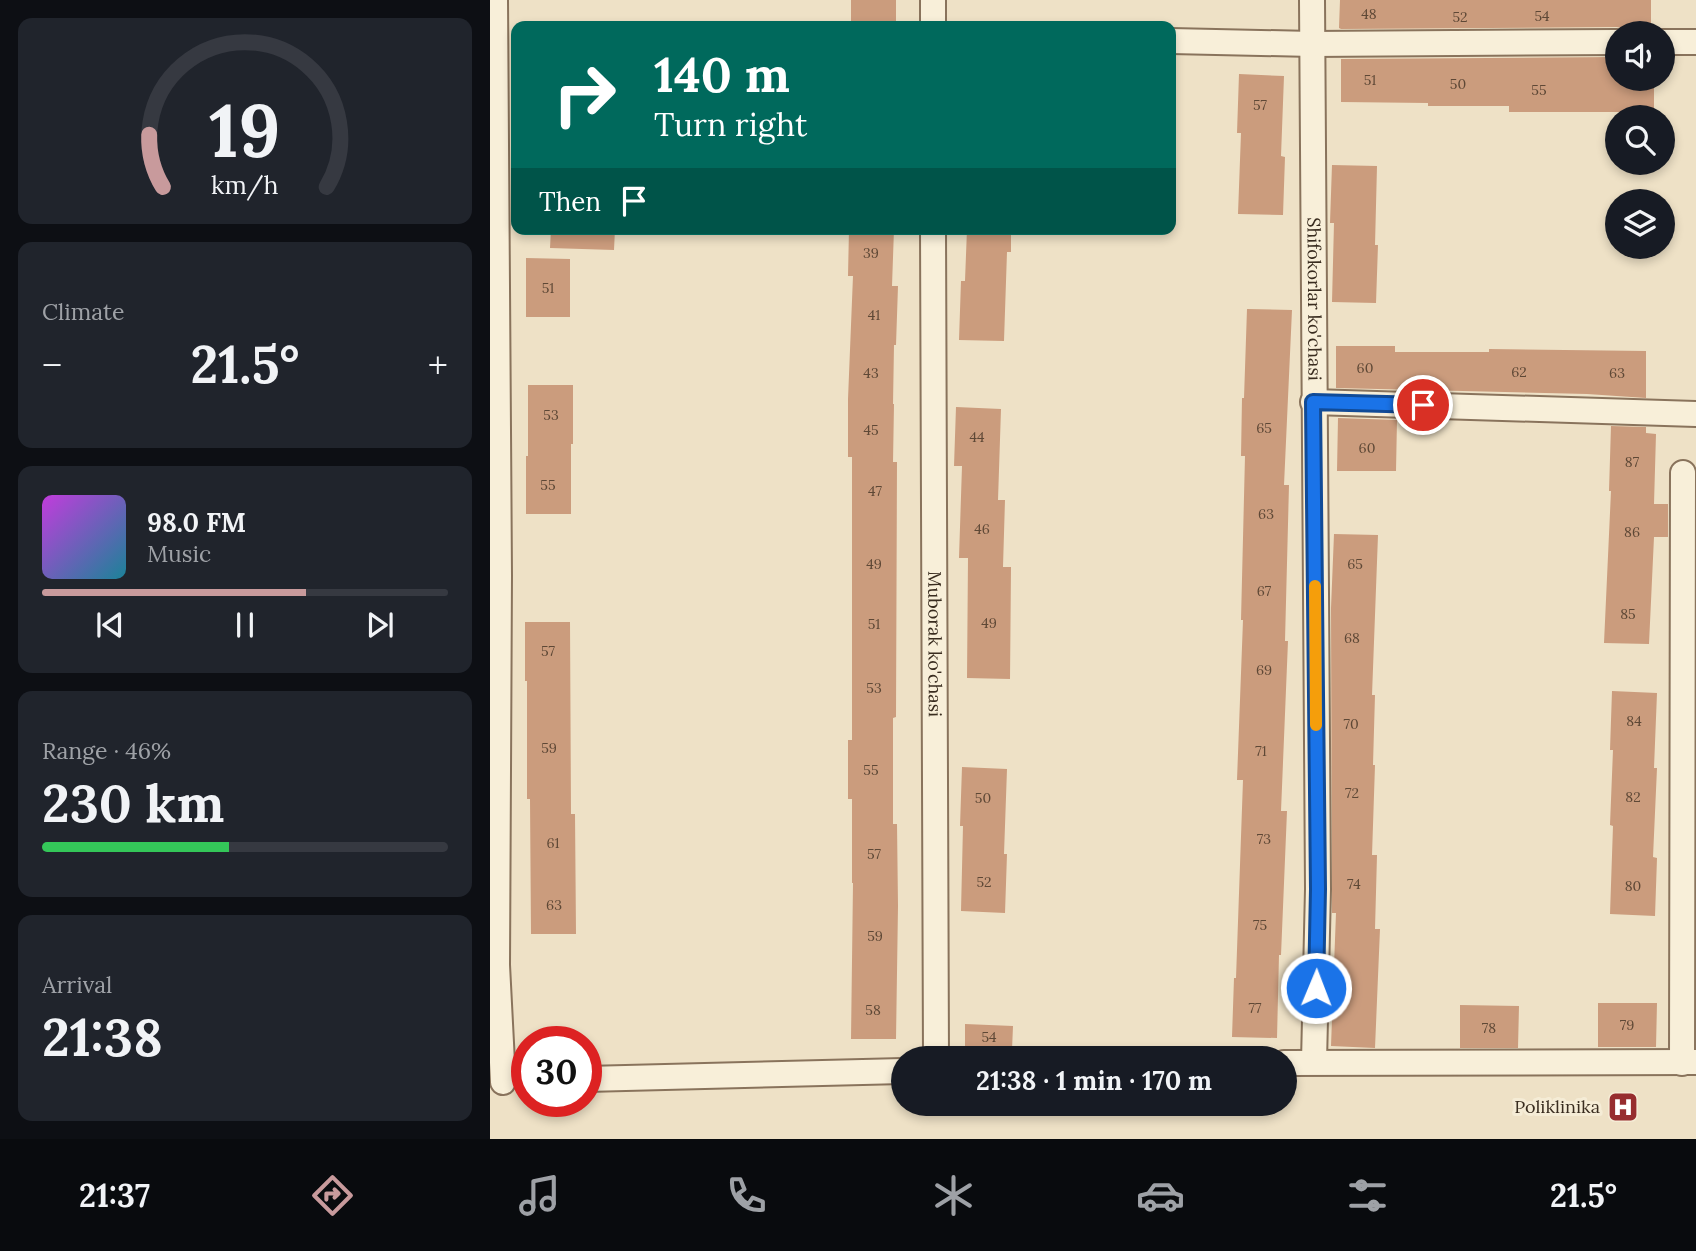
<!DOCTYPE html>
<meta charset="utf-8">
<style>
body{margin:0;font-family:Lora,serif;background:#20242c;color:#f1f3f6;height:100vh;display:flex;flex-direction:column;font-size:26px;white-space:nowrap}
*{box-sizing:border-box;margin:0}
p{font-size:23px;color:#9ea1a6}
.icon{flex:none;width:38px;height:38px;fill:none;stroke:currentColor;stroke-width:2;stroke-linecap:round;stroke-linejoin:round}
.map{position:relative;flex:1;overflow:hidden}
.sheet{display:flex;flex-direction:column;gap:18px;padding:18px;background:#0d0f14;width:490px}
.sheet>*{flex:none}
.hud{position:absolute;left:21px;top:21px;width:665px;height:214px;border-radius:14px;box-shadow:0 4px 10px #0003;background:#00695c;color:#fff;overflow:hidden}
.buttons{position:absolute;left:1115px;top:21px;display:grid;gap:14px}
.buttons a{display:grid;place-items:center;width:70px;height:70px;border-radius:50%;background:#171b24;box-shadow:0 4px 10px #0003;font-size:35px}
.speed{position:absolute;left:21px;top:1026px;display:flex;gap:14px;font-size:35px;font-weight:700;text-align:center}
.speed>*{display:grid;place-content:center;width:91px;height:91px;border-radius:50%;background:#171b24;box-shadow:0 4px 10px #0003;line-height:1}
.speed .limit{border:10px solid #d22;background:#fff;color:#111}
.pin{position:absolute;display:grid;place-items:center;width:60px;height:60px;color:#fff;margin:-30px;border:4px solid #fff;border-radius:50%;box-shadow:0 2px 7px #0007}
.me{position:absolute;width:77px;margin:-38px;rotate:1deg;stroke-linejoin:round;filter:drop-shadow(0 0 5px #0008)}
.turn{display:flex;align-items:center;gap:24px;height:147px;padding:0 28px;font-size:32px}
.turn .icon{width:91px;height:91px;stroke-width:2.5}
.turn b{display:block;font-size:49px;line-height:60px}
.then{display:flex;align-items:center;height:66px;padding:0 28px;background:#0003;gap:14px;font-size:26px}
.big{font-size:52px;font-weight:700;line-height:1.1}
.sheet .tile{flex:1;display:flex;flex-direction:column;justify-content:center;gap:10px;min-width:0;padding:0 24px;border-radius:14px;background:#20242c}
.sheet .dial{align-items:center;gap:0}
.dial svg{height:182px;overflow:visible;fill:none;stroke:#363941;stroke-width:7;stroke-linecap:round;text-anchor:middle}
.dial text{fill:#f1f3f6;stroke:none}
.song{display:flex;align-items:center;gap:21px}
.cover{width:84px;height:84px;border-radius:10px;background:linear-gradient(135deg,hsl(290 70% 55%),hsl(190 70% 35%))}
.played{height:7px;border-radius:4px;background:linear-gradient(90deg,#c89a9c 65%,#363941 65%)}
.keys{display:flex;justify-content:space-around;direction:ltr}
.heat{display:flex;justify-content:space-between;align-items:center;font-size:38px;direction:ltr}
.charge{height:10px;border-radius:5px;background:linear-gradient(90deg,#34c759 46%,#363941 0)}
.trip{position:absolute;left:401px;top:1046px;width:406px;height:70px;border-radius:35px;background:#171b24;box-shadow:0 4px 10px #0003;font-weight:700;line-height:70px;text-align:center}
.menu{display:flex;height:112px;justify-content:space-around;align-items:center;background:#090b0e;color:#9ea1a6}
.menu .icon{width:49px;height:49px}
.menu .current{color:#c89a9c}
.menu b{font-size:32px;color:#f1f3f6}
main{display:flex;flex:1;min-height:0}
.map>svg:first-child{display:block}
.building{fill:#cb9c7d}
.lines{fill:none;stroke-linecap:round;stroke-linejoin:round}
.minor-casing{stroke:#89735c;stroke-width:28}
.minor{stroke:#f8efd9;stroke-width:24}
.route-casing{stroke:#114b97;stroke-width:18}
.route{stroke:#1a73e8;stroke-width:12}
.slow{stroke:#f59e0b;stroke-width:12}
.labels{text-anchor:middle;stroke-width:6;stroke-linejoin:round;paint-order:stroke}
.number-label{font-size:14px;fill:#5e4836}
.street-label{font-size:18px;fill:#392c1f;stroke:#f5ecd6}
.poi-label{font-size:18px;fill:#392c1f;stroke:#f5ecd6;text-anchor:end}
</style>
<main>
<section class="sheet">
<div class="tile dial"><svg viewBox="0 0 100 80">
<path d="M14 69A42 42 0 1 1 86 69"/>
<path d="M14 69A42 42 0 0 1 8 46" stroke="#c89a9c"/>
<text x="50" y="56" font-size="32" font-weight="700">19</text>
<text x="50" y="72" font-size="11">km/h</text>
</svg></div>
<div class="tile"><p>Climate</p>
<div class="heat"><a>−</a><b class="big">21.5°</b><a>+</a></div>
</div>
<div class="tile">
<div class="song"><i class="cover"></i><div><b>98.0 FM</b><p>Music</p></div></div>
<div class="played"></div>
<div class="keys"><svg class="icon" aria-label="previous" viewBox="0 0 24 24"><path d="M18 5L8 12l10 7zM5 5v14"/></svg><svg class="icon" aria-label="pause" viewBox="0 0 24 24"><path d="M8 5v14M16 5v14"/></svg><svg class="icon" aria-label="next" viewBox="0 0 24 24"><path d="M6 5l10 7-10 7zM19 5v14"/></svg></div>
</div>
<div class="tile"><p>Range · 46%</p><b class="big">230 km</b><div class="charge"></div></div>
<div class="tile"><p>Arrival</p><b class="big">21:38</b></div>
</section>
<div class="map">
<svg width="1206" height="1139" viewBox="0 0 1206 1139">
<rect width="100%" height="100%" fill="#eee1c6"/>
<path class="building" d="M361 0H406V23H361Z
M850 0H1161V30L1135 29 1127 27 851 29 849 28Z
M1127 57V79H1164V112H1019V106H938V103L851 102V59Z
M749 74 794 76 791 156 795 157 793 215 748 214 751 133H747Z
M842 165 887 166 885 245H888L886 303 842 302 844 223H840Z
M61 229H125L124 250 60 248Z
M359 229H404L402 286H408L406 345H404L403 404H404L403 462H407L406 717 403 718V824H407L408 906 406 1039H361L363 883H362V799H358V740H362V457H358V399L363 276H358Z
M477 229H521V252H517L514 341 469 340 471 281H475Z
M36 258 80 259V317H36Z
M757 309 802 310 794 485H799L795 641H798L791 811H797L791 955H789L787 1038 742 1037 744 978H746L753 780H747L753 620H751L755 456H751L752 398H754Z
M846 346H905V352H999V349L1156 351V398L1097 394 846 388Z
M38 385H83V444H81V514H36V456H38Z
M466 407 511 409 508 500H515L513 567H521L520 679 477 678 478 558H469L472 466H464Z
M848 418 907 420 906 471H847Z
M1121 426 1156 427V433L1166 434 1164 504H1178V537H1164L1159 644 1114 643 1121 491H1119Z
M844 534 888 535 882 695H885L883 765H885L882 855H887L885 929H890L885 1048 841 1046 846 913H842L841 608Z
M35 622H80L81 814H85L86 934H41L40 799H37V681H35Z
M1122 691 1167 693 1164 768H1167L1163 857 1167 858 1165 916 1120 914 1123 826 1120 825 1123 750H1120Z
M472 767 517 769 514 854H517L515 913 471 911 473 826H470Z
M1108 1003H1167L1166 1047H1108Z
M970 1005 1029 1006 1028 1048H970Z
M475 1024 523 1026 522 1050 475 1048Z"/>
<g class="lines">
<g class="minor-casing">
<g id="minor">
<path d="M5 0 9 575 7 965 13 1082"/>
<path id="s1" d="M822 0 828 889 824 1062"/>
<path d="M443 26V0"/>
<path d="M681 41 822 44 1127 42"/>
<path d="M1172 42H1206"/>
<path id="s2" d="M443 229 446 1059"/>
<path d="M823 402 1206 414"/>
<path d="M794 1063 1206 1062"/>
<path d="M1192 1063 1193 473"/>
<path d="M96 1079 413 1071"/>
</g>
</g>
<use href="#minor" class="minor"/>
</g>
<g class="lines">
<g class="route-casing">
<path id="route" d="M826 988 828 889 823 402 933 405"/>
</g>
<use href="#route" class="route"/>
<path class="slow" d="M825 586 826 725"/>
</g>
<defs>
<g id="hospital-square" transform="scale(1.575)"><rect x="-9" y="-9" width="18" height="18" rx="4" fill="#972d2f" stroke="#f5ecd6"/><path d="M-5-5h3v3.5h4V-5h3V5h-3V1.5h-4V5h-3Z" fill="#fff"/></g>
</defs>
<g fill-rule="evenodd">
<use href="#hospital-square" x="1133" y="1107"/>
</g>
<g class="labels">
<g class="number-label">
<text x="879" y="19">48</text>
<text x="1052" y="21">54</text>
<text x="970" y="22">52</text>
<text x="880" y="85">51</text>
<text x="968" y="89">50</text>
<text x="1049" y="95">55</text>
<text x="770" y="110">57</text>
<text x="381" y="258">39</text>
<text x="58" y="293">51</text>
<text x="384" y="320">41</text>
<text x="875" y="373">60</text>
<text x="1029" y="377">62</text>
<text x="381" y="378">43</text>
<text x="1127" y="378">63</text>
<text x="61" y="420">53</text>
<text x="774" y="433">65</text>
<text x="381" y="435">45</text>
<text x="487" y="442">44</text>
<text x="877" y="453">60</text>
<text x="1142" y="467">87</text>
<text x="58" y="490">55</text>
<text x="385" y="496">47</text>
<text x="776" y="519">63</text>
<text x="492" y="534">46</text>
<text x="1142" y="537">86</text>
<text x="384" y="569">49</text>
<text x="865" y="569">65</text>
<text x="774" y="596">67</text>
<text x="1138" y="619">85</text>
<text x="499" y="628">49</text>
<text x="384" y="629">51</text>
<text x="862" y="643">68</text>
<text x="58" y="656">57</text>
<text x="774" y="675">69</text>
<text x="384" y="693">53</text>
<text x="1144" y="726">84</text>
<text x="861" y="729">70</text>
<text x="59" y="753">59</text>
<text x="771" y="756">71</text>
<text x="381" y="775">55</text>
<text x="862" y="798">72</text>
<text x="1143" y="802">82</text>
<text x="493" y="803">50</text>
<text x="774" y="844">73</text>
<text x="63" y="848">61</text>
<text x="384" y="859">57</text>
<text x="494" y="887">52</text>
<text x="864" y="889">74</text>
<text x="1143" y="891">80</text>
<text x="64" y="910">63</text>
<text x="770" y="930">75</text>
<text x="385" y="941">59</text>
<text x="765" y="1013">77</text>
<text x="383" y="1015">58</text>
<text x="1137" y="1030">79</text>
<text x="999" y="1033">78</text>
<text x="499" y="1042">54</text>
</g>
<g class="street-label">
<text dy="6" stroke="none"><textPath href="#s1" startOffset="299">Shifokorlar ko'chasi</textPath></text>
<text dy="6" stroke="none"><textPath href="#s2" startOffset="415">Muborak ko'chasi</textPath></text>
</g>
<g class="poi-label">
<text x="1110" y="1113">Poliklinika</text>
</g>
</g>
</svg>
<div class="buttons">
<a><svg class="icon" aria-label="sound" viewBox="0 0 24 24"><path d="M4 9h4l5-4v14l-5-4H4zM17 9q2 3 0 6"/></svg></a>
<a><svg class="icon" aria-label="search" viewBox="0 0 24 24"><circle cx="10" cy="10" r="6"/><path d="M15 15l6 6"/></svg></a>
<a><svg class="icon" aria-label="layers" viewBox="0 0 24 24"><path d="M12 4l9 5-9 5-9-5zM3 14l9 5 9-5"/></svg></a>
</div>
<div class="speed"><div class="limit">30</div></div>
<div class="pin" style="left:933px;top:405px;background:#d93025"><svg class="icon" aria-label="arrive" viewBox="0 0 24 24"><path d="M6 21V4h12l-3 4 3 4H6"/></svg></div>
<svg class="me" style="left:826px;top:988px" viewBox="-20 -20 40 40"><circle r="17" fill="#1a73e8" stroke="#fff" stroke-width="3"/><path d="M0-11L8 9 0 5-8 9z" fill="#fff"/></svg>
<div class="trip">21:38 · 1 min · 170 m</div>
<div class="hud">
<div class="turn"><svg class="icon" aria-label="right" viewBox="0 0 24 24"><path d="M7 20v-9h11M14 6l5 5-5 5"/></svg><div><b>140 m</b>Turn right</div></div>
<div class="then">Then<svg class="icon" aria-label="arrive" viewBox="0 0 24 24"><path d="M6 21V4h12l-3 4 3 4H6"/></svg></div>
</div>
</div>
</main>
<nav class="menu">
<b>21:37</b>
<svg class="icon current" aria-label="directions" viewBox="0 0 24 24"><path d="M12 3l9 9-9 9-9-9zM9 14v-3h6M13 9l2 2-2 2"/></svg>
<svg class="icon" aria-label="music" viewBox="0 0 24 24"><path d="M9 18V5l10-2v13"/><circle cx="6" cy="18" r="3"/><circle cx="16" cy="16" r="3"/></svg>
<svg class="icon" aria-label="phone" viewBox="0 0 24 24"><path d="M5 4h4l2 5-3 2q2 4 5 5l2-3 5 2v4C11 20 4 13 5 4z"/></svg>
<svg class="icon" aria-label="climate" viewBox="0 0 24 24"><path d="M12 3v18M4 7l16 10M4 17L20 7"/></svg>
<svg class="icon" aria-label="car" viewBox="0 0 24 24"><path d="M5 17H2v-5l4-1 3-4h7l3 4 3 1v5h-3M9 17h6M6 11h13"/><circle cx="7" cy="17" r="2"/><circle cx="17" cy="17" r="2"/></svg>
<svg class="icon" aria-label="filters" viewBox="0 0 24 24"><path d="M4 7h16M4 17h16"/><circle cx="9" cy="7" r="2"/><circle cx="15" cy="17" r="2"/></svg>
<b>21.5°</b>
</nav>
